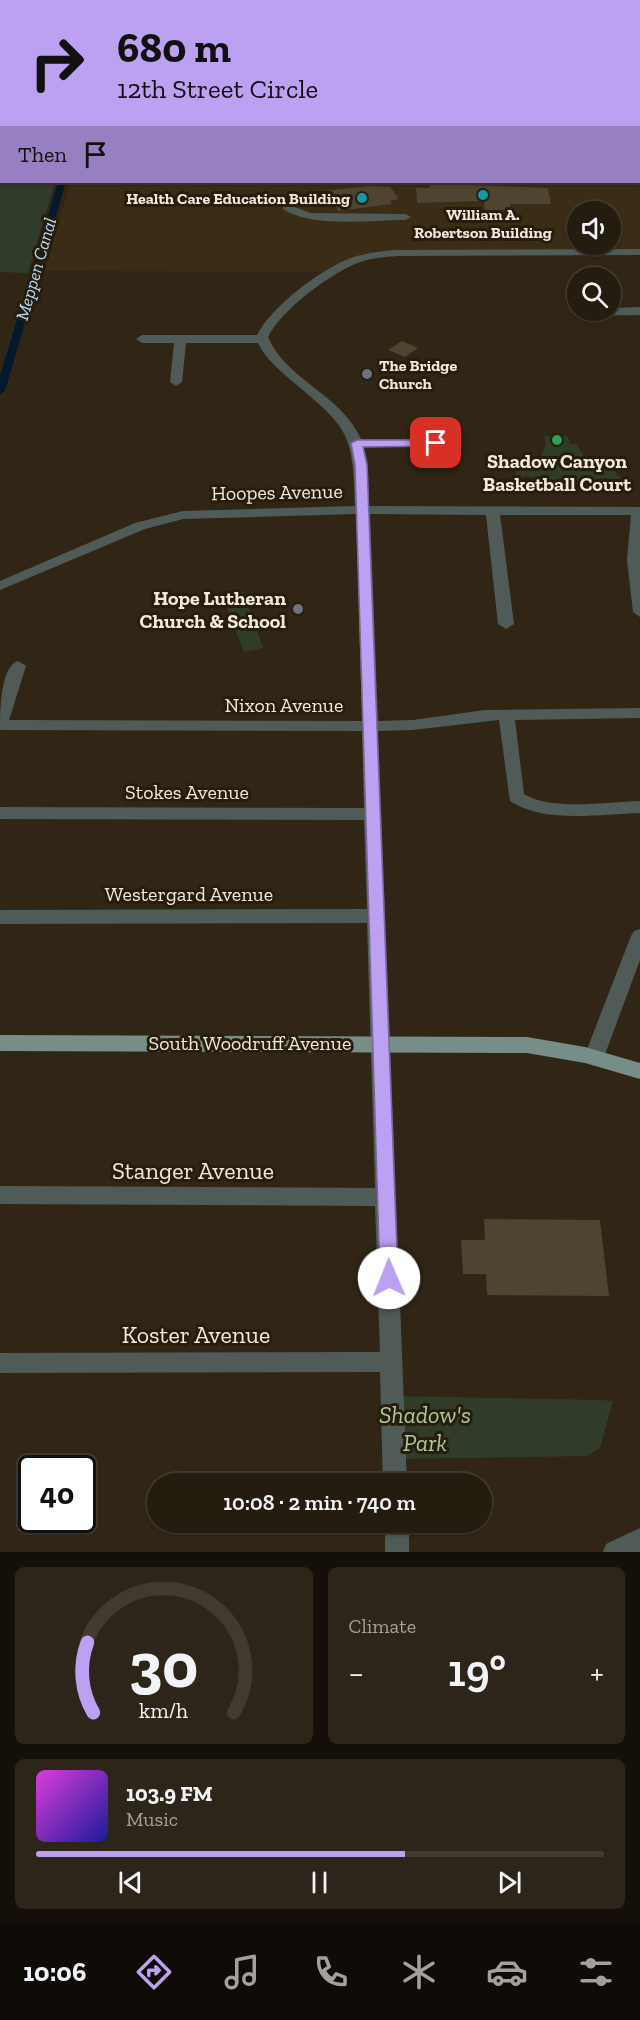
<!DOCTYPE html>
<meta charset="utf-8">
<style>
body{margin:0;font-family:"Zilla Slab",serif;background:#2d2519;color:#f1f3f6;height:100vh;display:flex;flex-direction:column;font-size:22px;white-space:nowrap}
*{box-sizing:border-box;margin:0}
p{font-size:20px;color:#a3a19f}
.icon{flex:none;width:33px;height:33px;fill:none;stroke:currentColor;stroke-width:2;stroke-linecap:round;stroke-linejoin:round}
.map{position:relative;height:1552px;overflow:hidden}
.drawer{display:flex;flex-direction:column;gap:15px;padding:15px;background:#140f09;flex:1}
.drawer>*{flex:none}
.hud{position:absolute;left:0px;top:0px;width:640px;height:183px;box-shadow:0 2px 4px #0004,0 0 0 2px #423a30;background:#bca0f2;color:#111;overflow:hidden}
.buttons{position:absolute;left:567px;top:201px;display:grid;gap:12px}
.buttons a{display:grid;place-items:center;width:54px;height:54px;border-radius:50%;background:#251c10;box-shadow:0 2px 4px #0004,0 0 0 2px #423a30;font-size:30px}
.speed{position:absolute;left:18px;top:1455px;display:flex;gap:12px;font-size:30px;font-weight:700;text-align:center}
.speed>*{display:grid;place-content:center;width:78px;height:78px;border-radius:50%;background:#251c10;box-shadow:0 2px 4px #0004,0 0 0 2px #423a30;line-height:1}
.speed .limit{border:3px solid #111;border-radius:9px;background:#fff;color:#111}
.pin{position:absolute;display:grid;place-items:center;width:51px;height:51px;color:#fff;margin:-26px;border-radius:12px;box-shadow:0 3px 9px #0006}
.me{position:absolute;width:66px;margin:-33px;rotate:359deg;stroke-linejoin:round;filter:drop-shadow(0 0 4px #0008)}
.turn{display:flex;align-items:center;gap:21px;height:126px;padding:0 18px;font-size:27px}
.turn .icon{width:78px;height:78px;stroke-width:2.5}
.turn b{display:block;font-size:42px;line-height:51px}
.then{display:flex;align-items:center;height:57px;padding:0 18px;background:#0003;gap:12px;font-size:22px}
.big{font-size:45px;font-weight:600;line-height:1.1}
.drawer .tile{flex:1;display:flex;flex-direction:column;justify-content:center;gap:9px;min-width:0;padding:0 21px;border-radius:9px;background:#2d2519}
.drawer .dial{align-items:center;gap:0}
.dial svg{height:156px;overflow:visible;fill:none;stroke:#423a30;stroke-width:7;stroke-linecap:round;text-anchor:middle}
.dial text{fill:#f1f3f6;stroke:none}
.song{display:flex;align-items:center;gap:18px}
.cover{width:72px;height:72px;border-radius:9px;background:linear-gradient(135deg,hsl(300 70% 55%),hsl(240 70% 35%))}
.played{height:6px;border-radius:3px;background:linear-gradient(90deg,#bca0f2 65%,#423a30 65%)}
.keys{display:flex;justify-content:space-around;direction:ltr}
.heat{display:flex;justify-content:space-between;align-items:center;font-size:33px;direction:ltr}
.drawer .tiles{flex:1;display:grid;gap:15px;grid-template-columns:1fr 1fr}
.tile:last-child{grid-column:span 2}
.trip{position:absolute;left:147px;top:1473px;width:345px;height:60px;border-radius:30px;background:#251c10;box-shadow:0 2px 4px #0004,0 0 0 2px #423a30;font-weight:600;line-height:60px;text-align:center}
.tabs{display:flex;height:96px;justify-content:space-around;align-items:center;background:#0f0b06;color:#a3a19f}
.tabs .icon{width:42px;height:42px}
.tabs .current{color:#bca0f2}
.tabs b{font-size:27px;color:#f1f3f6}
.map>svg:first-child{display:block}
.commercial{fill:#3d292b}
.built{fill:#3a2c15;fill-rule:evenodd}
.green{fill:#313b2a}
.lines{fill:none;stroke-linecap:round;stroke-linejoin:round}
.canal{fill:#04192d;fill-rule:evenodd}
.building{fill:#4f4332}
.minor{fill:#505b58;fill-rule:evenodd}
.major{fill:#778d87;fill-rule:evenodd}
.route{fill:#bca0f2;stroke:#7a689d;stroke-width:1.5}
.culture-dot{fill:#0f9aa8;stroke:#271d0c;stroke-width:2}
.worship-dot{fill:#6b7280;stroke:#271d0c;stroke-width:2}
.leisure-dot{fill:#2e9e5b;stroke:#271d0c;stroke-width:2}
.labels{text-anchor:middle;stroke-width:6;stroke-linejoin:round;paint-order:stroke}
.far-poi-label{font-size:16px;font-weight:bold;fill:#f1e9df;stroke:#271d0c;text-anchor:end}
.far-water-label{font-size:18px;font-style:italic;fill:#b7dafe;stroke:#271d0c}
.poi-label{font-size:20px;font-weight:bold;fill:#f1e9df;stroke:#271d0c}
.street-label{font-size:20px;fill:#f1e9df;stroke:#271d0c}
.near-street-label{font-size:24px;fill:#f1e9df;stroke:#271d0c}
.near-park-label{font-size:24px;font-style:italic;fill:#acc995;stroke:#271d0c}
</style>
<div class="map">
<svg width="640" height="1552" viewBox="0 0 640 1552">
<rect width="100%" height="100%" fill="#312616"/>
<path class="commercial" d="M115 0H516V1H114Z"/>
<path class="built" d="M640 93V252L397 253 364 258 335 272 45 271 70 182H639ZM578 212H610V244H578Z"/>
<path class="green" d="M0 91 2 182H55L28 273 0 272Z
M544 436H568L570 444H576L588 463 613 464 616 468 613 469 623 481 609 483 606 478 563 482 524 476 522 481 512 480 518 469 516 465 524 466 525 461 538 463 546 444Z
M235 588 243 591 263 648 244 652 222 595Z
M393 1396 600 1400 613 1401 600 1448 587 1456 395 1459Z"/>
<g class="lines">
<path class="canal" d="M639 62H640V66H639Z
M0 74H2V79H0Z
M58 182H66L5 391 0 394V376Z"/>
</g>
<path class="building" d="M430 182H475V185L548 188 551 204H510L511 210H485L484 201 417 203 416 188H430Z
M371 186 390 187 399 199 390 201 392 204 338 211 335 205 330 206 321 191Z
M402 341 418 348 405 357 388 350Z
M484 1219 600 1220 609 1296 487 1295 486 1274H463L461 1240H485Z"/>
<g class="lines">
<path class="minor" d="M538 0H546V2H538Z
M636 0H640V5L639 2H635Z
M287 204 310 213 405 214 411 217 405 220C372 220 311 228 283 209V205Z
M640 249V255L397 256C385 257 372 258 360 262 332 272 281 310 268 337 287 381 341 394 361 439H436L443 443 436 447H364L368 464 369 506 640 507V617L633 612 627 560 631 515H500L514 624 506 629 498 624 486 515 370 514 378 721 413 720 485 710 640 708V718L515 720 524 794C550 811 609 802 640 801V813C600 814 545 824 510 801L499 720 413 730 378 731 407 1484H383L380 1372 0 1373V1353L380 1352 375 1206 0 1204V1186L375 1188 367 923 0 924V910L367 909 364 820 0 819V807L364 808 362 731 0 730C0 715 0 666 18 661L26 666 9 720 362 721 356 514 183 519 145 529 0 590V581L135 523 183 511 355 506C353 431 348 428 292 381 279 370 265 358 258 343H186L182 382 176 386 170 382 174 343H142L136 339 142 335H257C271 307 321 269 351 258 365 253 381 251 397 250Z
M640 307V315L577 316 571 312 577 308 610 310V308Z
M640 929V960L604 1057 601 1062 594 1065 587 1062 584 1057 631 936 634 931Z
M385 1522H409V1552H385Z
M640 1528V1552H603L606 1544Z"/>
<path class="major" d="M0 88H2V94H0Z
M639 90H640V96H639Z
M0 1035 527 1037 585 1047 640 1063V1079L585 1063 527 1053 0 1051Z"/>
</g>
<path class="route" d="M357 440H436L441 443 436 446 363 447 367 465 398 1278 395 1283 389 1285 383 1283 380 1278 355 465 351 443Z"/>
<g class="culture-dot">
<circle cx="483" cy="195" r="6"/>
<circle cx="362" cy="198" r="6"/>
</g>
<g class="worship-dot">
<circle cx="367" cy="374" r="6"/>
<circle cx="298" cy="609" r="6"/>
</g>
<circle class="leisure-dot" cx="557" cy="440" r="6"/>
<g class="labels">
<g class="far-poi-label">
<text x="350" y="204">Health Care Education Building</text>
<text x="483" y="220" text-anchor="middle">William A.<tspan x="483" dy="18">Robertson Building</tspan></text>
<text x="379" y="371" text-anchor="start">The Bridge<tspan x="379" dy="18">Church</tspan></text>
</g>
<g class="far-water-label">
<text transform="translate(36 269) rotate(-74)" y="6">Meppen Canal</text>
</g>
<g class="poi-label">
<text x="557" y="468">Shadow Canyon<tspan x="557" dy="23">Basketball Court</tspan></text>
<text x="286" y="605" text-anchor="end">Hope Lutheran<tspan x="286" dy="23">Church &amp; School</tspan></text>
</g>
<g class="street-label">
<text transform="translate(277 492) rotate(-1)" y="7">Hoopes Avenue</text>
<text x="284" y="712">Nixon Avenue</text>
<text x="187" y="799">Stokes Avenue</text>
<text x="189" y="901">Westergard Avenue</text>
<text x="250" y="1050">South Woodruff Avenue</text>
</g>
<g class="near-street-label">
<text x="193" y="1179">Stanger Avenue</text>
<text x="196" y="1343">Koster Avenue</text>
</g>
<g class="near-park-label">
<text x="425" y="1423">Shadow's<tspan x="425" dy="28">Park</tspan></text>
</g>
</g>
</svg>
<div class="buttons">
<a><svg class="icon" aria-label="sound" viewBox="0 0 24 24"><path d="M4 9h4l5-4v14l-5-4H4zM17 9q2 3 0 6"/></svg></a>
<a><svg class="icon" aria-label="search" viewBox="0 0 24 24"><circle cx="10" cy="10" r="6"/><path d="M15 15l6 6"/></svg></a>
</div>
<div class="speed"><div class="limit">40</div></div>
<div class="pin" style="left:436px;top:443px;background:#d93025"><svg class="icon" aria-label="arrive" viewBox="0 0 24 24"><path d="M6 21V4h12l-3 4 3 4H6"/></svg></div>
<svg class="me" style="left:389px;top:1278px" viewBox="-20 -20 40 40"><circle r="19" fill="#fff"/><path d="M0-13L10 11 0 6-10 11z" fill="#bca0f2"/></svg>
<div class="trip">10:08 · 2 min · 740 m</div>
<div class="hud">
<div class="turn"><svg class="icon" aria-label="right" viewBox="0 0 24 24"><path d="M7 20v-9h11M14 6l5 5-5 5"/></svg><div><b>680 m</b>12th Street Circle</div></div>
<div class="then">Then<svg class="icon" aria-label="arrive" viewBox="0 0 24 24"><path d="M6 21V4h12l-3 4 3 4H6"/></svg></div>
</div>
</div>
<section class="drawer">
<div class="tiles">
<div class="tile dial"><svg viewBox="0 0 100 80">
<path d="M14 69A42 42 0 1 1 86 69"/>
<path d="M14 69A42 42 0 0 1 11 33" stroke="#bca0f2"/>
<text x="50" y="56" font-size="32" font-weight="700">30</text>
<text x="50" y="72" font-size="11">km/h</text>
</svg></div>
<div class="tile"><p>Climate</p>
<div class="heat"><a>−</a><b class="big">19°</b><a>+</a></div>
</div>
<div class="tile">
<div class="song"><i class="cover"></i><div><b>103.9 FM</b><p>Music</p></div></div>
<div class="played"></div>
<div class="keys"><svg class="icon" aria-label="previous" viewBox="0 0 24 24"><path d="M18 5L8 12l10 7zM5 5v14"/></svg><svg class="icon" aria-label="pause" viewBox="0 0 24 24"><path d="M8 5v14M16 5v14"/></svg><svg class="icon" aria-label="next" viewBox="0 0 24 24"><path d="M6 5l10 7-10 7zM19 5v14"/></svg></div>
</div>
</div>
</section>
<nav class="tabs">
<b>10:06</b>
<svg class="icon current" aria-label="directions" viewBox="0 0 24 24"><path d="M12 3l9 9-9 9-9-9zM9 14v-3h6M13 9l2 2-2 2"/></svg>
<svg class="icon" aria-label="music" viewBox="0 0 24 24"><path d="M9 18V5l10-2v13"/><circle cx="6" cy="18" r="3"/><circle cx="16" cy="16" r="3"/></svg>
<svg class="icon" aria-label="phone" viewBox="0 0 24 24"><path d="M5 4h4l2 5-3 2q2 4 5 5l2-3 5 2v4C11 20 4 13 5 4z"/></svg>
<svg class="icon" aria-label="climate" viewBox="0 0 24 24"><path d="M12 3v18M4 7l16 10M4 17L20 7"/></svg>
<svg class="icon" aria-label="car" viewBox="0 0 24 24"><path d="M5 17H2v-5l4-1 3-4h7l3 4 3 1v5h-3M9 17h6M6 11h13"/><circle cx="7" cy="17" r="2"/><circle cx="17" cy="17" r="2"/></svg>
<svg class="icon" aria-label="filters" viewBox="0 0 24 24"><path d="M4 7h16M4 17h16"/><circle cx="9" cy="7" r="2"/><circle cx="15" cy="17" r="2"/></svg>
</nav>
